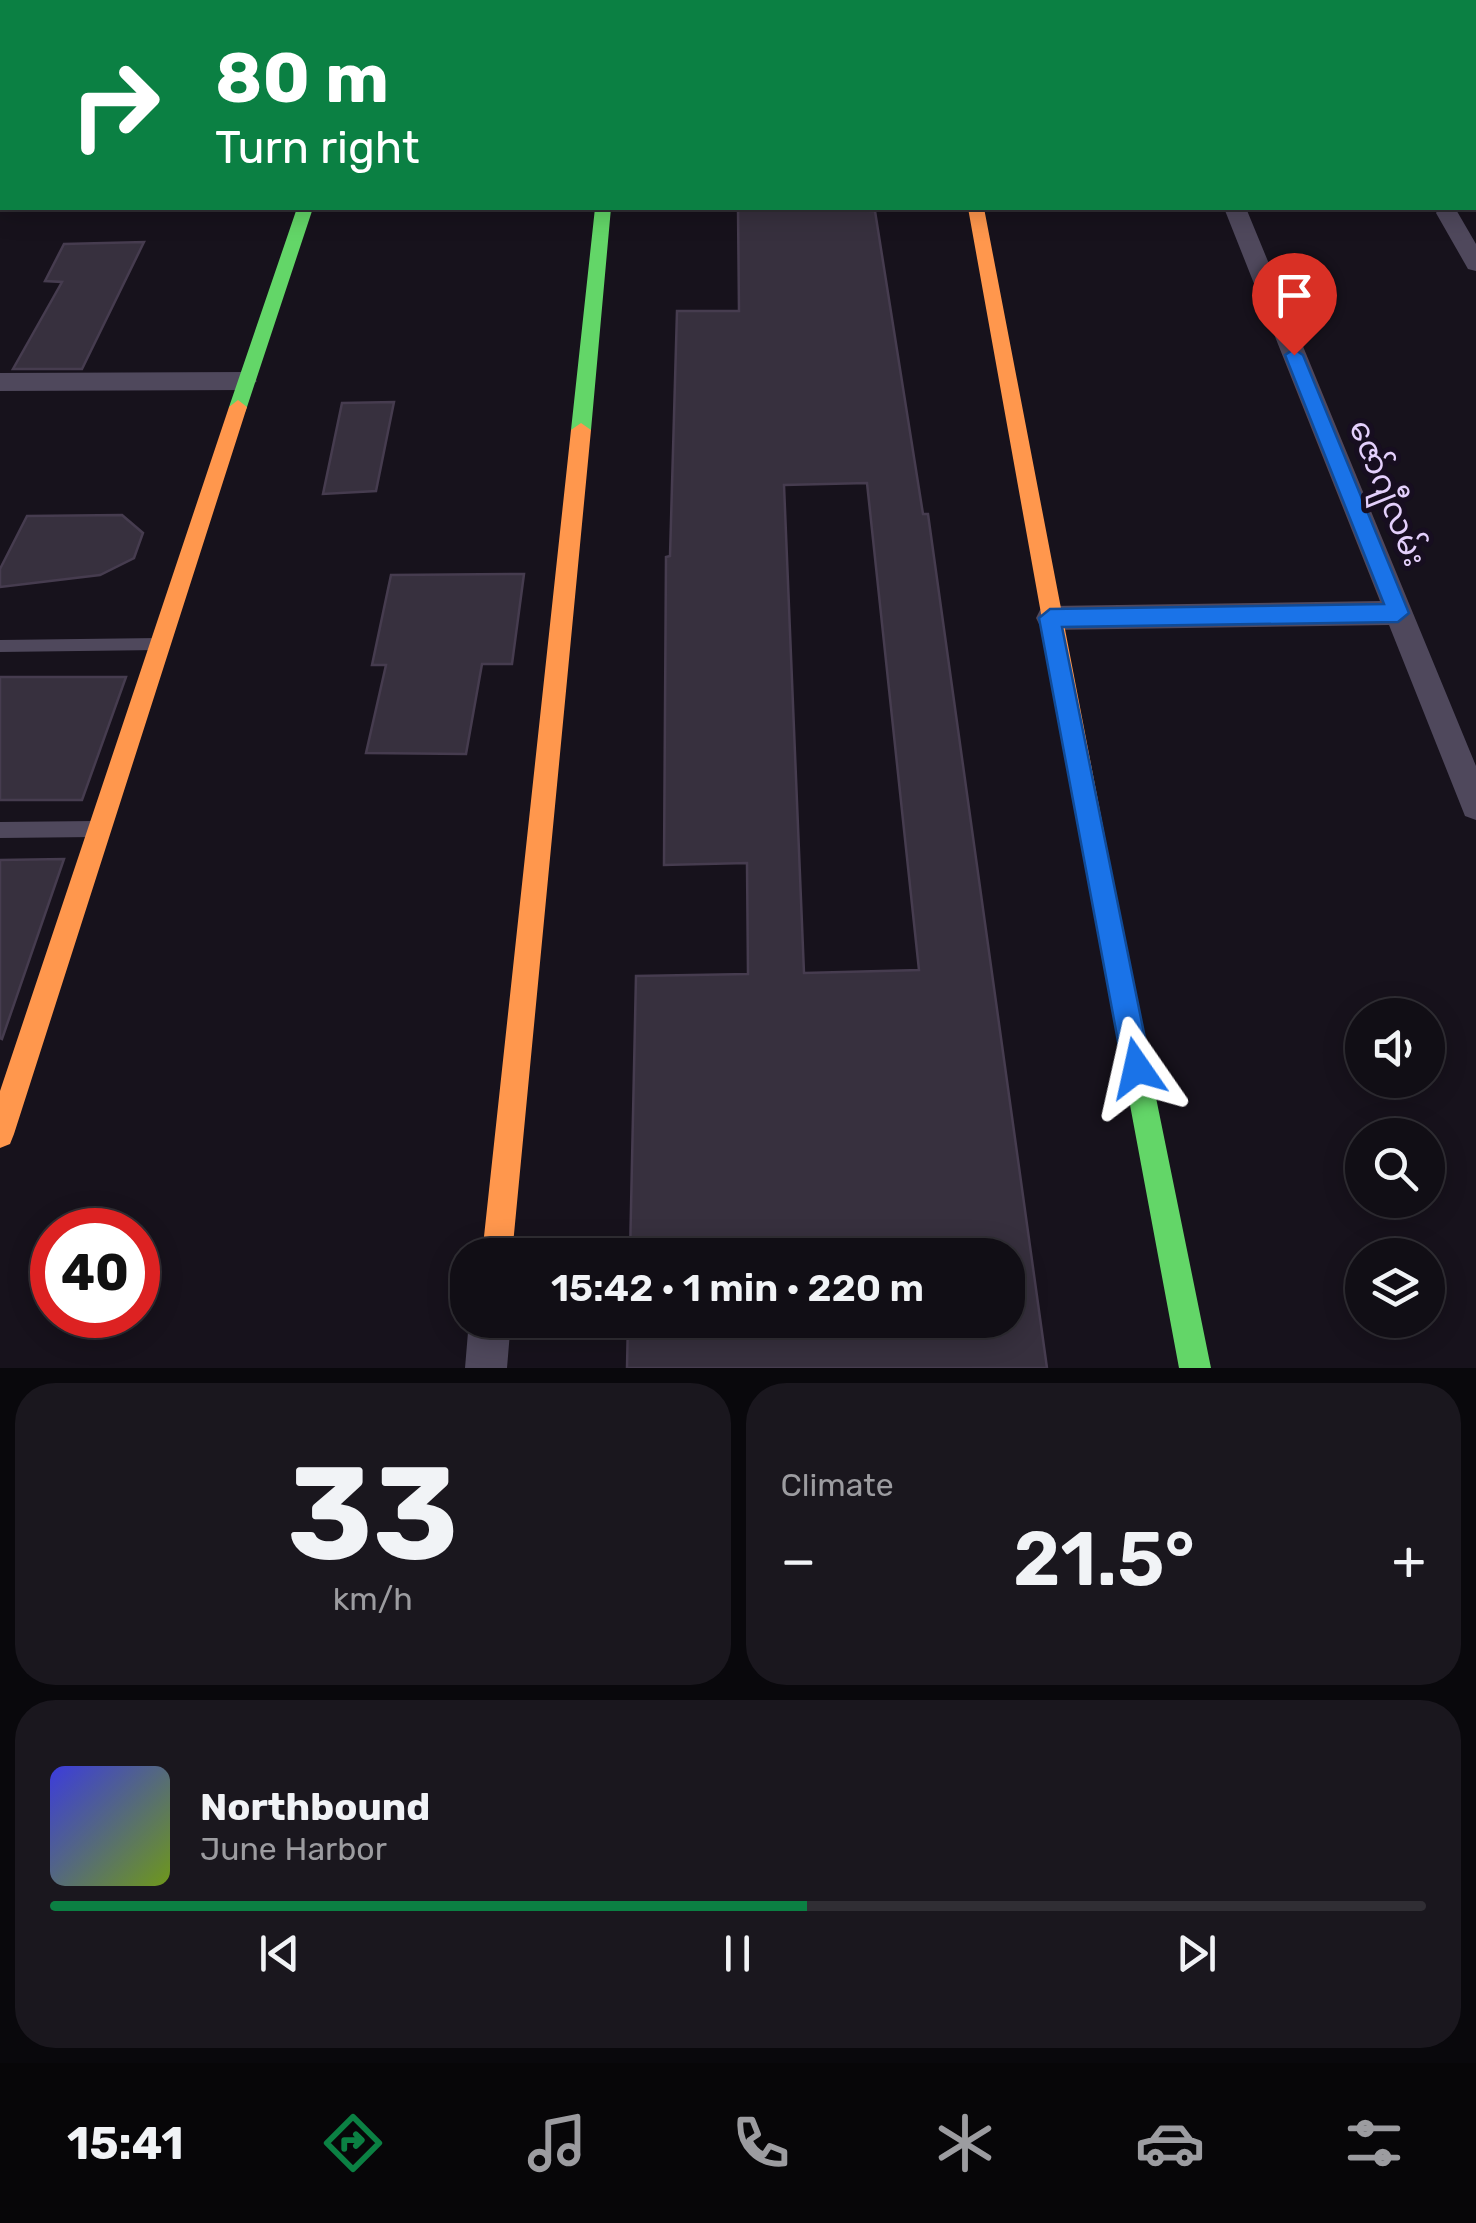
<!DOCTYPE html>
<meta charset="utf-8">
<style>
body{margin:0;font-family:Rubik,"Noto Sans Myanmar",sans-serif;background:#1a171e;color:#f1f3f6;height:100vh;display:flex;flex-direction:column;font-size:38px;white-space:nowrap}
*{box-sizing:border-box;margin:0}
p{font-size:32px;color:#9c9ca0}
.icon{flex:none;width:55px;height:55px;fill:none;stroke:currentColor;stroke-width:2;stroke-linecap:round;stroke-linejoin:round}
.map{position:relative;height:1368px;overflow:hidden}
.details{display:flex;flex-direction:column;gap:15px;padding:15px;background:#09080c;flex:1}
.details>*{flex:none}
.banner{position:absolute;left:0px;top:0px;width:1478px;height:210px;box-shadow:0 5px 25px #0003,0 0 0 2px #302e34;background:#0b8043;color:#fff;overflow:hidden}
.buttons{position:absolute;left:1345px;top:998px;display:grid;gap:20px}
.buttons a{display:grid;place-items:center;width:100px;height:100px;border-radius:50%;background:#110e15;box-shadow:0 5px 25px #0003,0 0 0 2px #302e34;font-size:50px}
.speed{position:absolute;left:30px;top:1208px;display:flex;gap:20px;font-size:50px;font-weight:700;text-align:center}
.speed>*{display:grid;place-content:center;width:130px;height:130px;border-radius:50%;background:#110e15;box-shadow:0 5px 25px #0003,0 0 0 2px #302e34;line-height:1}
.speed .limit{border:15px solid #d22;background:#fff;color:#111}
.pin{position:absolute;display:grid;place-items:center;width:85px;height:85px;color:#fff;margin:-102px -42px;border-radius:50% 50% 50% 0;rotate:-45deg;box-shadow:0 0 10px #0007}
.pin .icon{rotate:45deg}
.me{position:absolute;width:110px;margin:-55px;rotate:349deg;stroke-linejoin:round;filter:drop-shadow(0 0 8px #0008)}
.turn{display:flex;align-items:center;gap:35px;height:210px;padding:0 50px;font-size:45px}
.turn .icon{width:130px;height:130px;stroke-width:2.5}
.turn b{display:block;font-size:70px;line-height:85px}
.big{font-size:75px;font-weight:600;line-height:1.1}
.details .tile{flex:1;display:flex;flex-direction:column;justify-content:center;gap:15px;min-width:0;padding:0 35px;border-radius:40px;background:#1a171e}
.details .dial{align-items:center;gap:0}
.dial b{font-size:130px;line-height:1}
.song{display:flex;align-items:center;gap:30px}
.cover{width:120px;height:120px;border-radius:15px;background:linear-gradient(135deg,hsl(240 70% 55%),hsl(80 70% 35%))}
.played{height:10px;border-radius:5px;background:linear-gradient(90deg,#0b8043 55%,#302e34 55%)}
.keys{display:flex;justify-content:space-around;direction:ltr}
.heat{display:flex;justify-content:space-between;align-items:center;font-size:55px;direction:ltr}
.details .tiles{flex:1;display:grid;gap:15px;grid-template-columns:1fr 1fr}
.tile:last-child{grid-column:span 2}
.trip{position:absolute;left:450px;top:1238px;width:575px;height:100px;border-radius:40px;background:#110e15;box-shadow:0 5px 25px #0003,0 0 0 2px #302e34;font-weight:600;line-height:100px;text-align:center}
.tab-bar{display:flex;height:160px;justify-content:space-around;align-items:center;background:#070608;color:#9c9ca0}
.tab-bar .icon{width:70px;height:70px}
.tab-bar .on{color:#0b8043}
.tab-bar b{font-size:45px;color:#f1f3f6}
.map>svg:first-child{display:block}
.building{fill:#37303e;stroke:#463c4f;stroke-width:2.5;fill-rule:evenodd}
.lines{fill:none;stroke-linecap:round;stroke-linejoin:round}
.lane{fill:#4f485c;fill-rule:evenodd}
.street{fill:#4f485c;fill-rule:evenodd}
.fast{fill:#63d668;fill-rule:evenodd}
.slow{fill:#ff974d;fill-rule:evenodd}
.route{fill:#1a73e8;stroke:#114b97;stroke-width:2.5}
.labels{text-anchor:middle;stroke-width:10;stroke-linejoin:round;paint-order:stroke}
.street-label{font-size:32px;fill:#e4d0fc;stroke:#170e20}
</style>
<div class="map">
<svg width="1476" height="1368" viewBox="0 0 1476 1368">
<rect width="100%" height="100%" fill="#17121c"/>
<path class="building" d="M738 208 875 211 923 514H928L1047 1368H627L628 1320H1008V1255H630L636 976 748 974 747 863 664 865 666 557 670 556 677 311H739ZM867 483 919 970 804 973 784 485Z
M144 242 82 369H13L62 282 45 281 64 244Z
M394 402 376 491 323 494 342 403Z
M122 515 143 533 134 558 100 575 0 587V569L27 516Z
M524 574 512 664H482L466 754 366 753 386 665H372L391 575Z
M0 677H126L82 800H0Z
M64 859 2 1039 0 1038V860Z"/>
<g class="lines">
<path class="lane" d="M159 638 164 640 166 644 164 648 159 650 0 652V640Z
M95 821 101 824 103 829 101 834 95 837 0 838V822Z"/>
<path class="street" d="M615 0H633V2H615Z
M930 0H948V2H930Z
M1142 0H1160L1161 2H1143Z
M1360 0H1385L1386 2H1362Z
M0 46H2V58H0Z
M1475 54 1476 55V67L1475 66Z
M0 187H2V201H0Z
M1224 208H1246L1476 766V820L1465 816 1389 625 1050 630 1040 626 1036 618 1040 610 1050 606 1380 601Z
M1439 208H1455L1458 213 1476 244V271L1468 269 1436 213Z
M245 372 257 381 245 390 0 391V373Z
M469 1320H511L507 1368H465Z"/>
<path class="fast" d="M297 208H313L247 407 245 412H231L229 407Z
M595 208H611L591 430 581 437 571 430Z
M1127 1006 1137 1009 1140 1019 1211 1368H1179L1114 1019 1117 1009Z"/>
<path class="slow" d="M968 208H984L1140 1019 1137 1029 1127 1032 1117 1029 1114 1019Z
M238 400 247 407 14 1134 10 1144 0 1148V1091L229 407Z
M581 423 591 430 512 1255H482L571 430Z"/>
</g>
<path class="route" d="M1294 349 1303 355 1409 613 1398 622 1062 627 1151 1068 1147 1078 1137 1082 1127 1078 1123 1068 1039 618 1050 609 1384 604 1285 355Z"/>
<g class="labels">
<g class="street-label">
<text transform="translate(1388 493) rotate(68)" y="11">ဇော်ဂျီလမ်း</text>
</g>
</g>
</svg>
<div class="buttons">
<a><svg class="icon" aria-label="sound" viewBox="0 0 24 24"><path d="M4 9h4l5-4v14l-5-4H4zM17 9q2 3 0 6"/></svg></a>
<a><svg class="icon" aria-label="search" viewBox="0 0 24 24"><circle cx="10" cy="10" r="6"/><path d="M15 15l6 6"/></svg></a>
<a><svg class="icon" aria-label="layers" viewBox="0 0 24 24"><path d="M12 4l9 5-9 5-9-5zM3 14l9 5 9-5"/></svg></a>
</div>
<div class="speed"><div class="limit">40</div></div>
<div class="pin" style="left:1294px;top:355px;background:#d93025"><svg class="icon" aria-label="arrive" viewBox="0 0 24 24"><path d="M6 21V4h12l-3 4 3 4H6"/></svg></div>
<svg class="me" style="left:1137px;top:1068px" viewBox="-20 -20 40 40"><path d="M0-17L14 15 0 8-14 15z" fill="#1a73e8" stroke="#fff" stroke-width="4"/></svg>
<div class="trip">15:42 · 1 min · 220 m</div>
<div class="banner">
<div class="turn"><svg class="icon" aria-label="right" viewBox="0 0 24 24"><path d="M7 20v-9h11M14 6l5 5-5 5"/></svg><div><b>80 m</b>Turn right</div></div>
</div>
</div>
<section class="details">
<div class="tiles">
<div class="tile dial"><b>33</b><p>km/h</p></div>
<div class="tile"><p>Climate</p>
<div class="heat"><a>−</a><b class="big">21.5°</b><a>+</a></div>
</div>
<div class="tile">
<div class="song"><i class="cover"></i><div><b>Northbound</b><p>June Harbor</p></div></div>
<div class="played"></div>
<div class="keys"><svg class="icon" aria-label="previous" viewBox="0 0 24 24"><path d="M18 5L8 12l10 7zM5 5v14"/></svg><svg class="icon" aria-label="pause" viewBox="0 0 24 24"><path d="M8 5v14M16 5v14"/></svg><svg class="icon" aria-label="next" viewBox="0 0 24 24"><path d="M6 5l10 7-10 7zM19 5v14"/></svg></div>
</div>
</div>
</section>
<nav class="tab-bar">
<b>15:41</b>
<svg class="icon on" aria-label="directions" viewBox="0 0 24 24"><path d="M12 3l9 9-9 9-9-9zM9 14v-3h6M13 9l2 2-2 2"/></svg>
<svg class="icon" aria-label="music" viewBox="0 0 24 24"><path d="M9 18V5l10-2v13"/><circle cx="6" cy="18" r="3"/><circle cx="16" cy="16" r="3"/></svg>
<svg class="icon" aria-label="phone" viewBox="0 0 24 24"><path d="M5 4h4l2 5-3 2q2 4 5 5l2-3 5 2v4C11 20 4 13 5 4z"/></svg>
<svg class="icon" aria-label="climate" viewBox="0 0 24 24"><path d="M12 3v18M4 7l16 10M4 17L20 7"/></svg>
<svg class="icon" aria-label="car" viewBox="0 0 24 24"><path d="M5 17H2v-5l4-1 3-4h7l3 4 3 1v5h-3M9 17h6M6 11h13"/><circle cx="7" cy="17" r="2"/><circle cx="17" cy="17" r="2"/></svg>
<svg class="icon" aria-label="filters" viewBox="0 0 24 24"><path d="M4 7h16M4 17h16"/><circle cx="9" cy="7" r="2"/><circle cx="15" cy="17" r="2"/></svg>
</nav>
